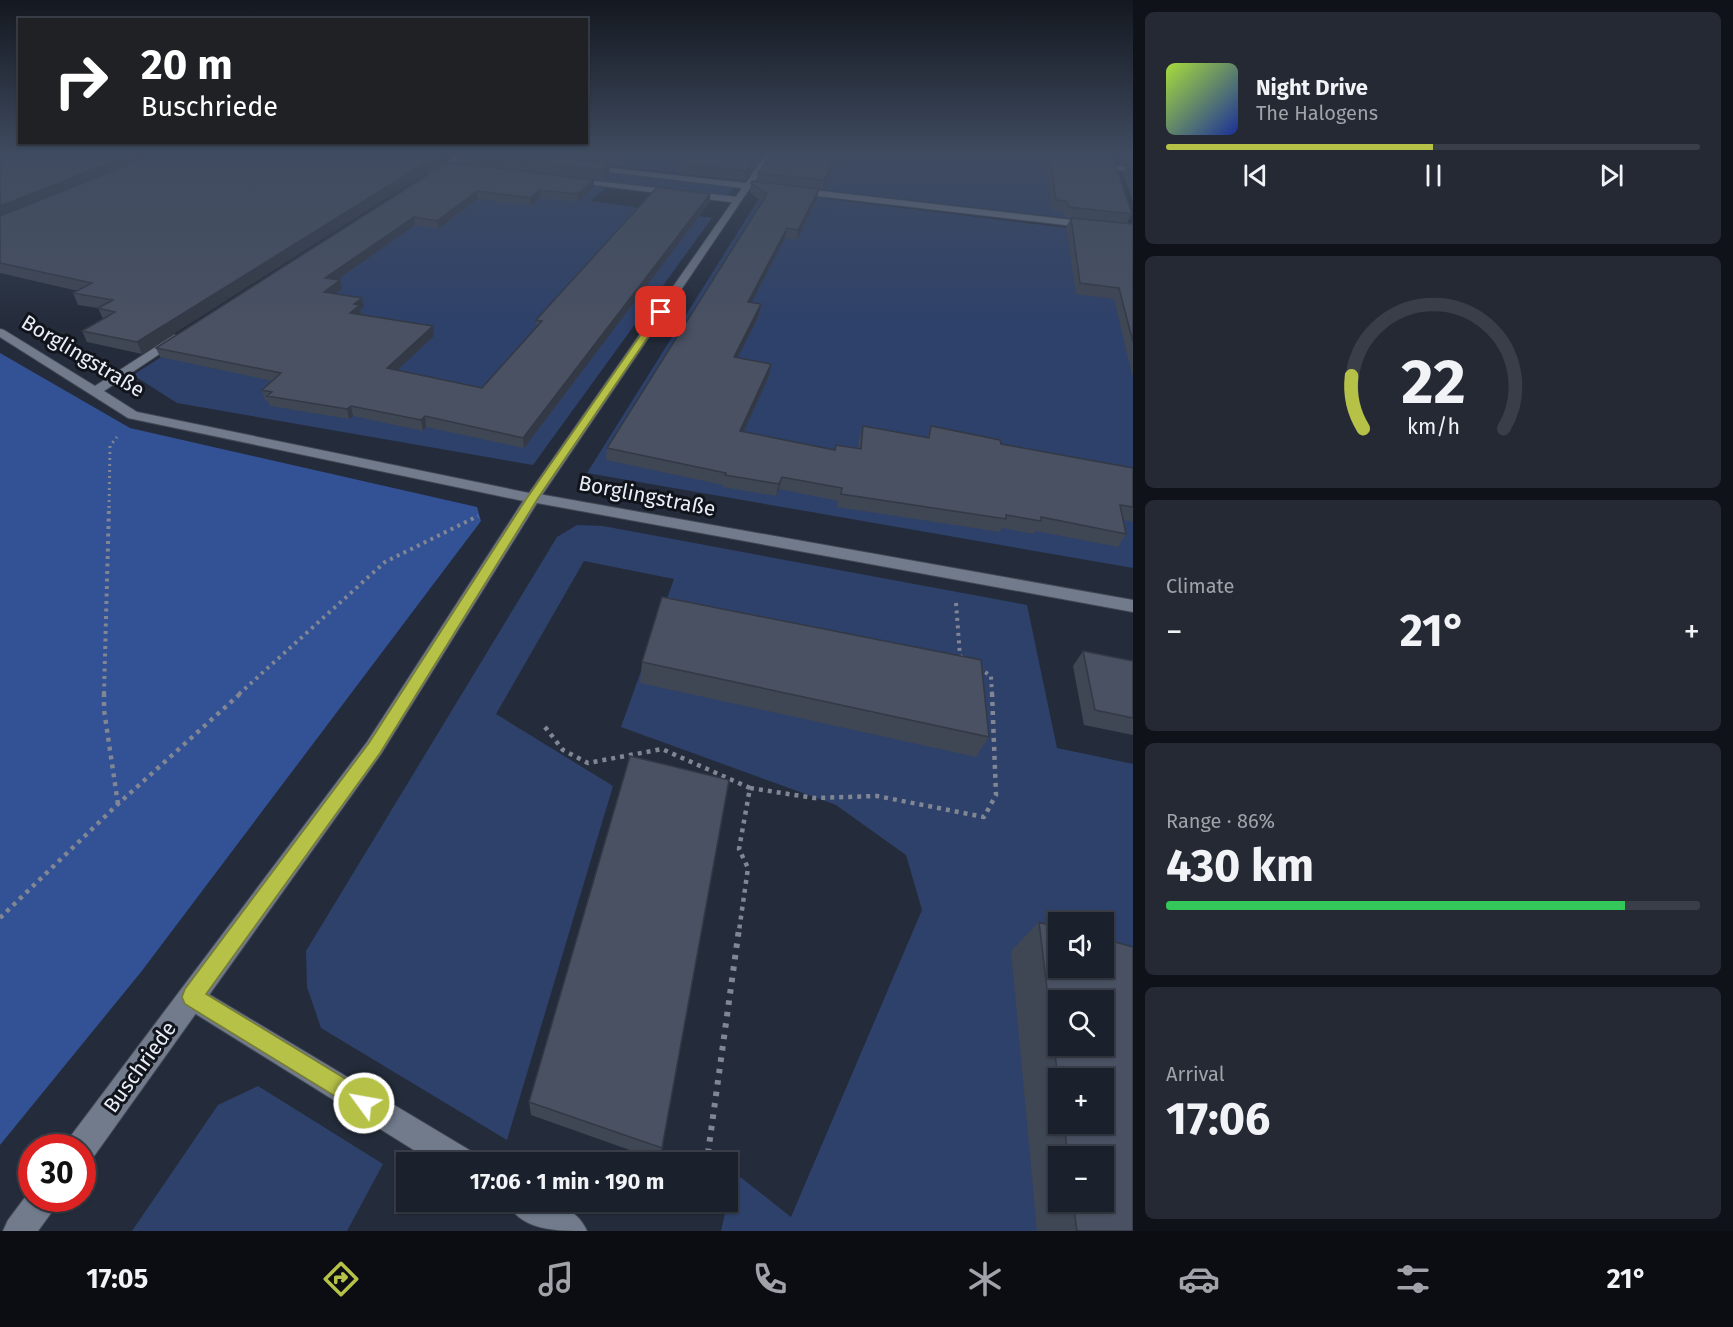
<!DOCTYPE html>
<meta charset="utf-8">
<style>
body{margin:0;font-family:"Fira Sans",sans-serif;background:#242934;color:#f1f3f6;height:100vh;display:flex;flex-direction:column;font-size:22px;white-space:nowrap}
*{box-sizing:border-box;margin:0}
p{font-size:20px;color:#a0a3a9}
.icon{flex:none;width:33px;height:33px;fill:none;stroke:currentColor;stroke-width:2;stroke-linecap:round;stroke-linejoin:round}
.map{position:relative;flex:1;overflow:hidden}
.drawer{display:flex;flex-direction:column;gap:12px;padding:12px;background:#0f1218;width:600px}
.drawer>*{flex:none}
.banner{position:absolute;left:18px;top:18px;width:570px;height:126px;border-radius:0px;box-shadow:0 2px 4px #0004,0 0 0 2px #393e48;background:#202124;color:#fff;overflow:hidden}
.fabs{position:absolute;left:1048px;top:912px;display:grid;gap:12px}
.fabs a{display:grid;place-items:center;width:66px;height:66px;border-radius:0px;background:#1b212c;box-shadow:0 2px 4px #0004,0 0 0 2px #393e48;font-size:30px}
.speed{position:absolute;left:18px;top:1134px;display:flex;gap:12px;font-size:30px;font-weight:700;text-align:center}
.speed>*{display:grid;place-content:center;width:78px;height:78px;border-radius:50%;background:#1b212c;box-shadow:0 2px 4px #0004,0 0 0 2px #393e48;line-height:1}
.speed .limit{border:9px solid #d22;background:#fff;color:#111}
.pin{position:absolute;display:grid;place-items:center;width:51px;height:51px;color:#fff;margin:-26px;border-radius:12px;box-shadow:0 3px 9px #0006}
.me{position:absolute;width:66px;margin:-33px;rotate:302deg;stroke-linejoin:round;filter:drop-shadow(0 0 4px #0008)}
.turn{display:flex;align-items:center;gap:21px;height:126px;padding:0 24px;font-size:27px}
.turn .icon{width:78px;height:78px;stroke-width:2.5}
.turn b{display:block;font-size:42px;line-height:51px}
.big{font-size:45px;font-weight:700;line-height:1.1}
.drawer .card{flex:1;display:flex;flex-direction:column;justify-content:center;gap:9px;min-width:0;padding:0 21px;border-radius:9px;background:#242934}
.drawer .dial{align-items:center;gap:0}
.dial svg{height:156px;overflow:visible;fill:none;stroke:#393e48;stroke-width:7;stroke-linecap:round;text-anchor:middle}
.dial text{fill:#f1f3f6;stroke:none}
.song{display:flex;align-items:center;gap:18px}
.cover{width:72px;height:72px;border-radius:9px;background:linear-gradient(135deg,hsl(80 70% 55%),hsl(230 70% 35%))}
.played{height:6px;border-radius:3px;background:linear-gradient(90deg,#b6c148 50%,#393e48 50%)}
.keys{display:flex;justify-content:space-around;direction:ltr}
.heat{display:flex;justify-content:space-between;align-items:center;font-size:33px;direction:ltr}
.charge{height:9px;border-radius:4px;background:linear-gradient(90deg,#34c759 86%,#393e48 0)}
.trip{position:absolute;left:396px;top:1152px;width:342px;height:60px;border-radius:0px;background:#1b212c;box-shadow:0 2px 4px #0004,0 0 0 2px #393e48;font-weight:700;line-height:60px;text-align:center}
.dock{display:flex;height:96px;justify-content:space-around;align-items:center;background:#0b0d12;color:#a0a3a9}
.dock .icon{width:42px;height:42px}
.dock .current{color:#b6c148}
.dock b{font-size:27px;color:#f1f3f6}
main{display:flex;flex:1;min-height:0}
.map>svg:first-child{display:block}
.green{fill:#2e416a;fill-rule:evenodd}
.forest{fill:#335195}
.lines{fill:none;stroke-linecap:round;stroke-linejoin:round}
.service-casing{stroke:#424854;stroke-width:2}
.minor-casing{stroke:#424854;stroke-width:2}
.tertiary-casing{stroke:#424854;stroke-width:2}
.path-far3{stroke:#808693;stroke-width:3;stroke-dasharray:2 4;stroke-linecap:butt}
.path-far2{stroke:#808693;stroke-width:4;stroke-dasharray:3 4.5;stroke-linecap:butt}
.path-far1{stroke:#808693;stroke-width:4.5;stroke-dasharray:4 5;stroke-linecap:butt}
.path{stroke:#808693;stroke-width:6;stroke-dasharray:4.5 7;stroke-linecap:butt}
.service{fill:#727b8c;fill-rule:evenodd}
.minor{fill:#727b8c;fill-rule:evenodd}
.tertiary{fill:#727b8c;fill-rule:evenodd}
.wall{fill:#3f4654;fill-rule:evenodd}
.shaded-wall{fill:#333945}
.building{fill:#495162;stroke:#333945;stroke-width:1.5;fill-rule:evenodd}
.route{fill:#b6c148;stroke:#767d2f;stroke-width:1.5}
.labels{text-anchor:middle;stroke-width:6;stroke-linejoin:round;paint-order:stroke}
.street-label{font-size:21px;fill:#e8edf7;stroke:#11141b}
</style>
<main>
<div class="map">
<svg width="1133" height="1231" viewBox="0 0 1133 1231">
<rect width="100%" height="100%" fill="#242c3b"/>
<path class="green" d="M516 155H756L740 178 732 179Z
M786 155H1099L1109 223 781 185Z
M461 162 549 165 724 185 733 188 728 195 722 196 468 166Z
M465 170 606 187 591 201 712 218 533 465 177 403 133 375 451 171Z
M780 192 829 198 822 214 829 199 1133 236V568L587 473 761 195Z
M577 525 603 526 1027 605 1057 748 1133 764V1231H721L734 1172 791 1217 922 910 906 855 836 805 621 727 674 579 584 561 496 714 613 786 507 1140 321 1028 307 987 306 951 557 537ZM1059 922H1104V968H1059ZM1059 1000H1104V1046H1059ZM1059 1078H1104V1124H1059ZM1059 1156H1104V1202H1059Z
M258 1086 383 1164 347 1231H132L218 1105Z"/>
<path class="forest" d="M0 353 130 428 477 507 481 521 141 972 0 1145Z"/>
<g class="lines">
<g class="service-casing">
<path id="service" d="M567 178 738 197 742 200 738 203 570 182 566 180Z"/>
</g>
<g class="minor-casing">
<path id="minor" d="M458 155H467L434 177H428V173Z
M765 155H773L753 184 763 187 759 189 750 188 538 501 533 503 128 418 0 337V329L4 330 95 386 174 335H182V339L104 391 137 412 529 493 742 188 586 169 582 167 583 165 746 183Z
M1112 166 1133 167V171L1115 170H1112Z
M795 188 1133 227V233L792 193V189Z
M192 984 471 1151 475 1162H433L183 1006 179 997 183 988Z
M507 1202C536 1199 574 1200 587 1231 557 1231 521 1231 507 1202Z"/>
</g>
<g class="tertiary-casing">
<path id="tertiary" d="M533 493 1133 600V612L537 503 381 754 92 1159 82 1162V1148H66L70 1137 367 742 525 498Z
M32 1188V1198H58L54 1209 38 1231H3L8 1220Z"/>
</g>
<path class="path-far3" d="M109 508 110 446 117 437"/>
<path class="path-far2" d="M956 603 960 656 965 659
M979 668 991 676 992 694
M104 694 109 506
M239 694 385 562 478 516"/>
<path class="path-far1" d="M104 693V710L118 804
M545 727 563 750 588 763 662 749 750 788 739 849 748 868 739 931
M750 788 814 798 877 796 984 817 996 795 992 693
M0 918 118 804 241 693"/>
<path class="path" d="M708 1153 739 929"/>
<use href="#service" class="service"/>
<use href="#minor" class="minor"/>
<use href="#tertiary" class="tertiary"/>
</g>
<path class="wall" d="M0 155H454L142 354 87 342 82 331 103 319 98 308 78 305 73 293 78 291 0 273Z
M459 155H628L617 166 609 165V173L603 179 459 163Z
M669 155H762L745 181 677 173 678 164Z
M839 155 822 189H819L817 198 797 240 785 238 751 302 761 304 759 315 737 358 769 376 743 432 834 450 836 445 858 449 859 439 863 426 927 438 931 426 1001 444 1133 468V522L1123 520 1126 534 1118 547 1036 531 1034 534 1002 528 1000 532 837 507 838 501 779 489 776 496 723 487V485L606 460 607 448 763 202 750 193 751 183 757 182 758 173Z
M1045 155H1112L1132 214 1127 223 1133 224V375H1132L1114 299 1076 294 1066 227 1071 218 1065 217 1062 211 1052 210Z
M1117 155H1133V202L1123 173 1127 165 1120 164Z
M448 162 594 180V187L578 202 540 198 530 206 478 199 438 229 415 225 337 280H340L342 289 336 294 362 298 364 307 360 310 361 314 434 336 397 370 482 388 537 327 536 320 710 202 524 448 426 427 423 431 353 416 349 419 270 406 268 401 265 400 262 390 272 381 160 357 156 348Z
M1083 651 1133 661V735L1084 725 1073 666Z
M642 662 989 737 976 757 640 683Z
M1039 922 1059 928V968H1104V939L1133 947V1231H1037L1011 951ZM1059 1000H1104V1046H1059ZM1059 1078H1104V1124H1059ZM1059 1156H1104V1202H1059Z
M529 1102 662 1148 658 1160 531 1115Z"/>
<path class="shaded-wall" d="M130 155H156L0 218V206Z
M438 155H454L142 354 137 342Z
M619 155H628L617 166V157Z
M757 155H762L745 181 746 171Z
M836 155H839L822 189 824 180Z
M610 164 609 173 603 179V170Z
M594 180V187L578 202V194Z
M819 189 817 198 797 240 798 230Z
M540 190V198L530 206V198Z
M477 191 478 199 438 229 437 221Z
M710 194V202L524 448 523 438Z
M414 217 415 225 327 287 325 278Z
M787 228 785 238 746 313 748 302Z
M340 280 342 289 326 301 324 292Z
M362 298 364 307 360 310 361 314 350 313 354 304Z
M761 304 759 315 732 369 734 357Z
M433 326 434 336 389 378 387 368Z
M771 364 769 376 738 444 740 431Z
M351 406 353 416 349 419 347 409Z
M425 416 426 427 423 431 421 420Z
M782 477 779 489 776 496 779 484Z"/>
<path class="building" d="M0 155H130L0 206Z
M153 155H438L137 342 82 331 115 312 98 308 113 300 73 293 92 283 0 263V216Z
M473 155H537L610 164 603 170Z
M679 155H757L746 171 678 163 682 158Z
M771 155H836L824 180 758 173Z
M1049 155H1112L1132 214 1069 207 1066 201 1056 200Z
M448 162 594 180 578 194 540 190 530 198 477 191 437 221 414 217 325 278 340 280 324 292 362 298 354 304 360 305 350 313 433 326 387 368 482 388 542 321 536 320 657 187 710 194 523 438 425 416 421 420 351 406 347 409 267 396 272 392 262 390 281 373 156 348Z
M1127 164H1133V180Z
M752 181 819 189 798 230 787 228 748 302 761 304 734 357 771 364 740 431 835 450 836 445 861 449 863 426 929 438 931 426 1000 440 1001 444 1133 468V507L1120 505 1126 534 1041 517V521L1006 515V519L841 494 842 488 782 477 779 484 725 475 726 473 607 448 767 194 751 183Z
M1071 218 1133 224V342L1119 288 1080 283Z
M662 597 981 660 989 737 642 662Z
M1083 651 1133 661V718L1095 710Z
M630 756 729 780 662 1148 529 1102Z
M1039 922 1059 928V968H1104V939L1133 947V1231H1077L1073 1202H1104V1156H1068L1064 1124H1104V1078H1059V1087ZM1059 1000H1104V1046H1059Z"/>
<linearGradient id="sky" x2="0" y2="1"><stop stop-color="#141820"/><stop offset="0.47" stop-color="#3f4b60"/><stop offset="1" stop-color="#3f4b60" stop-opacity="0"/></linearGradient>
<rect width="1133" height="327" fill="url(#sky)"/>
<path class="route" d="M658 310 665 312 538 498 380 753 206 994 372 1095 375 1103 372 1111 364 1114 185 1004 182 997 185 989 369 743 527 498Z"/>
<g class="labels">
<g class="street-label">
<text transform="translate(83 356) rotate(31)" y="7">Borglingstraße</text>
<text transform="translate(647 496) rotate(11)" y="7">Borglingstraße</text>
<text transform="translate(140 1067) rotate(-54)" y="7">Buschriede</text>
</g>
</g>
</svg>
<div class="fabs">
<a><svg class="icon" aria-label="sound" viewBox="0 0 24 24"><path d="M4 9h4l5-4v14l-5-4H4zM17 9q2 3 0 6"/></svg></a>
<a><svg class="icon" aria-label="search" viewBox="0 0 24 24"><circle cx="10" cy="10" r="6"/><path d="M15 15l6 6"/></svg></a>
<a>+</a>
<a>−</a>
</div>
<div class="speed"><div class="limit">30</div></div>
<div class="pin" style="left:661px;top:312px;background:#d93025"><svg class="icon" aria-label="arrive" viewBox="0 0 24 24"><path d="M6 21V4h12l-3 4 3 4H6"/></svg></div>
<svg class="me" style="left:364px;top:1103px" viewBox="-20 -20 40 40"><circle r="17" fill="#b6c148" stroke="#fff" stroke-width="3"/><path d="M0-11L8 9 0 5-8 9z" fill="#fff"/></svg>
<div class="trip">17:06 · 1 min · 190 m</div>
<div class="banner">
<div class="turn"><svg class="icon" aria-label="right" viewBox="0 0 24 24"><path d="M7 20v-9h11M14 6l5 5-5 5"/></svg><div><b>20 m</b>Buschriede</div></div>
</div>
</div>
<section class="drawer">
<div class="card">
<div class="song"><i class="cover"></i><div><b>Night Drive</b><p>The Halogens</p></div></div>
<div class="played"></div>
<div class="keys"><svg class="icon" aria-label="previous" viewBox="0 0 24 24"><path d="M18 5L8 12l10 7zM5 5v14"/></svg><svg class="icon" aria-label="pause" viewBox="0 0 24 24"><path d="M8 5v14M16 5v14"/></svg><svg class="icon" aria-label="next" viewBox="0 0 24 24"><path d="M6 5l10 7-10 7zM19 5v14"/></svg></div>
</div>
<div class="card dial"><svg viewBox="0 0 100 80">
<path d="M14 69A42 42 0 1 1 86 69"/>
<path d="M14 69A42 42 0 0 1 8 42" stroke="#b6c148"/>
<text x="50" y="56" font-size="32" font-weight="700">22</text>
<text x="50" y="72" font-size="11">km/h</text>
</svg></div>
<div class="card"><p>Climate</p>
<div class="heat"><a>−</a><b class="big">21°</b><a>+</a></div>
</div>
<div class="card"><p>Range · 86%</p><b class="big">430 km</b><div class="charge"></div></div>
<div class="card"><p>Arrival</p><b class="big">17:06</b></div>
</section>
</main>
<nav class="dock">
<b>17:05</b>
<svg class="icon current" aria-label="directions" viewBox="0 0 24 24"><path d="M12 3l9 9-9 9-9-9zM9 14v-3h6M13 9l2 2-2 2"/></svg>
<svg class="icon" aria-label="music" viewBox="0 0 24 24"><path d="M9 18V5l10-2v13"/><circle cx="6" cy="18" r="3"/><circle cx="16" cy="16" r="3"/></svg>
<svg class="icon" aria-label="phone" viewBox="0 0 24 24"><path d="M5 4h4l2 5-3 2q2 4 5 5l2-3 5 2v4C11 20 4 13 5 4z"/></svg>
<svg class="icon" aria-label="climate" viewBox="0 0 24 24"><path d="M12 3v18M4 7l16 10M4 17L20 7"/></svg>
<svg class="icon" aria-label="car" viewBox="0 0 24 24"><path d="M5 17H2v-5l4-1 3-4h7l3 4 3 1v5h-3M9 17h6M6 11h13"/><circle cx="7" cy="17" r="2"/><circle cx="17" cy="17" r="2"/></svg>
<svg class="icon" aria-label="filters" viewBox="0 0 24 24"><path d="M4 7h16M4 17h16"/><circle cx="9" cy="7" r="2"/><circle cx="15" cy="17" r="2"/></svg>
<b>21°</b>
</nav>
